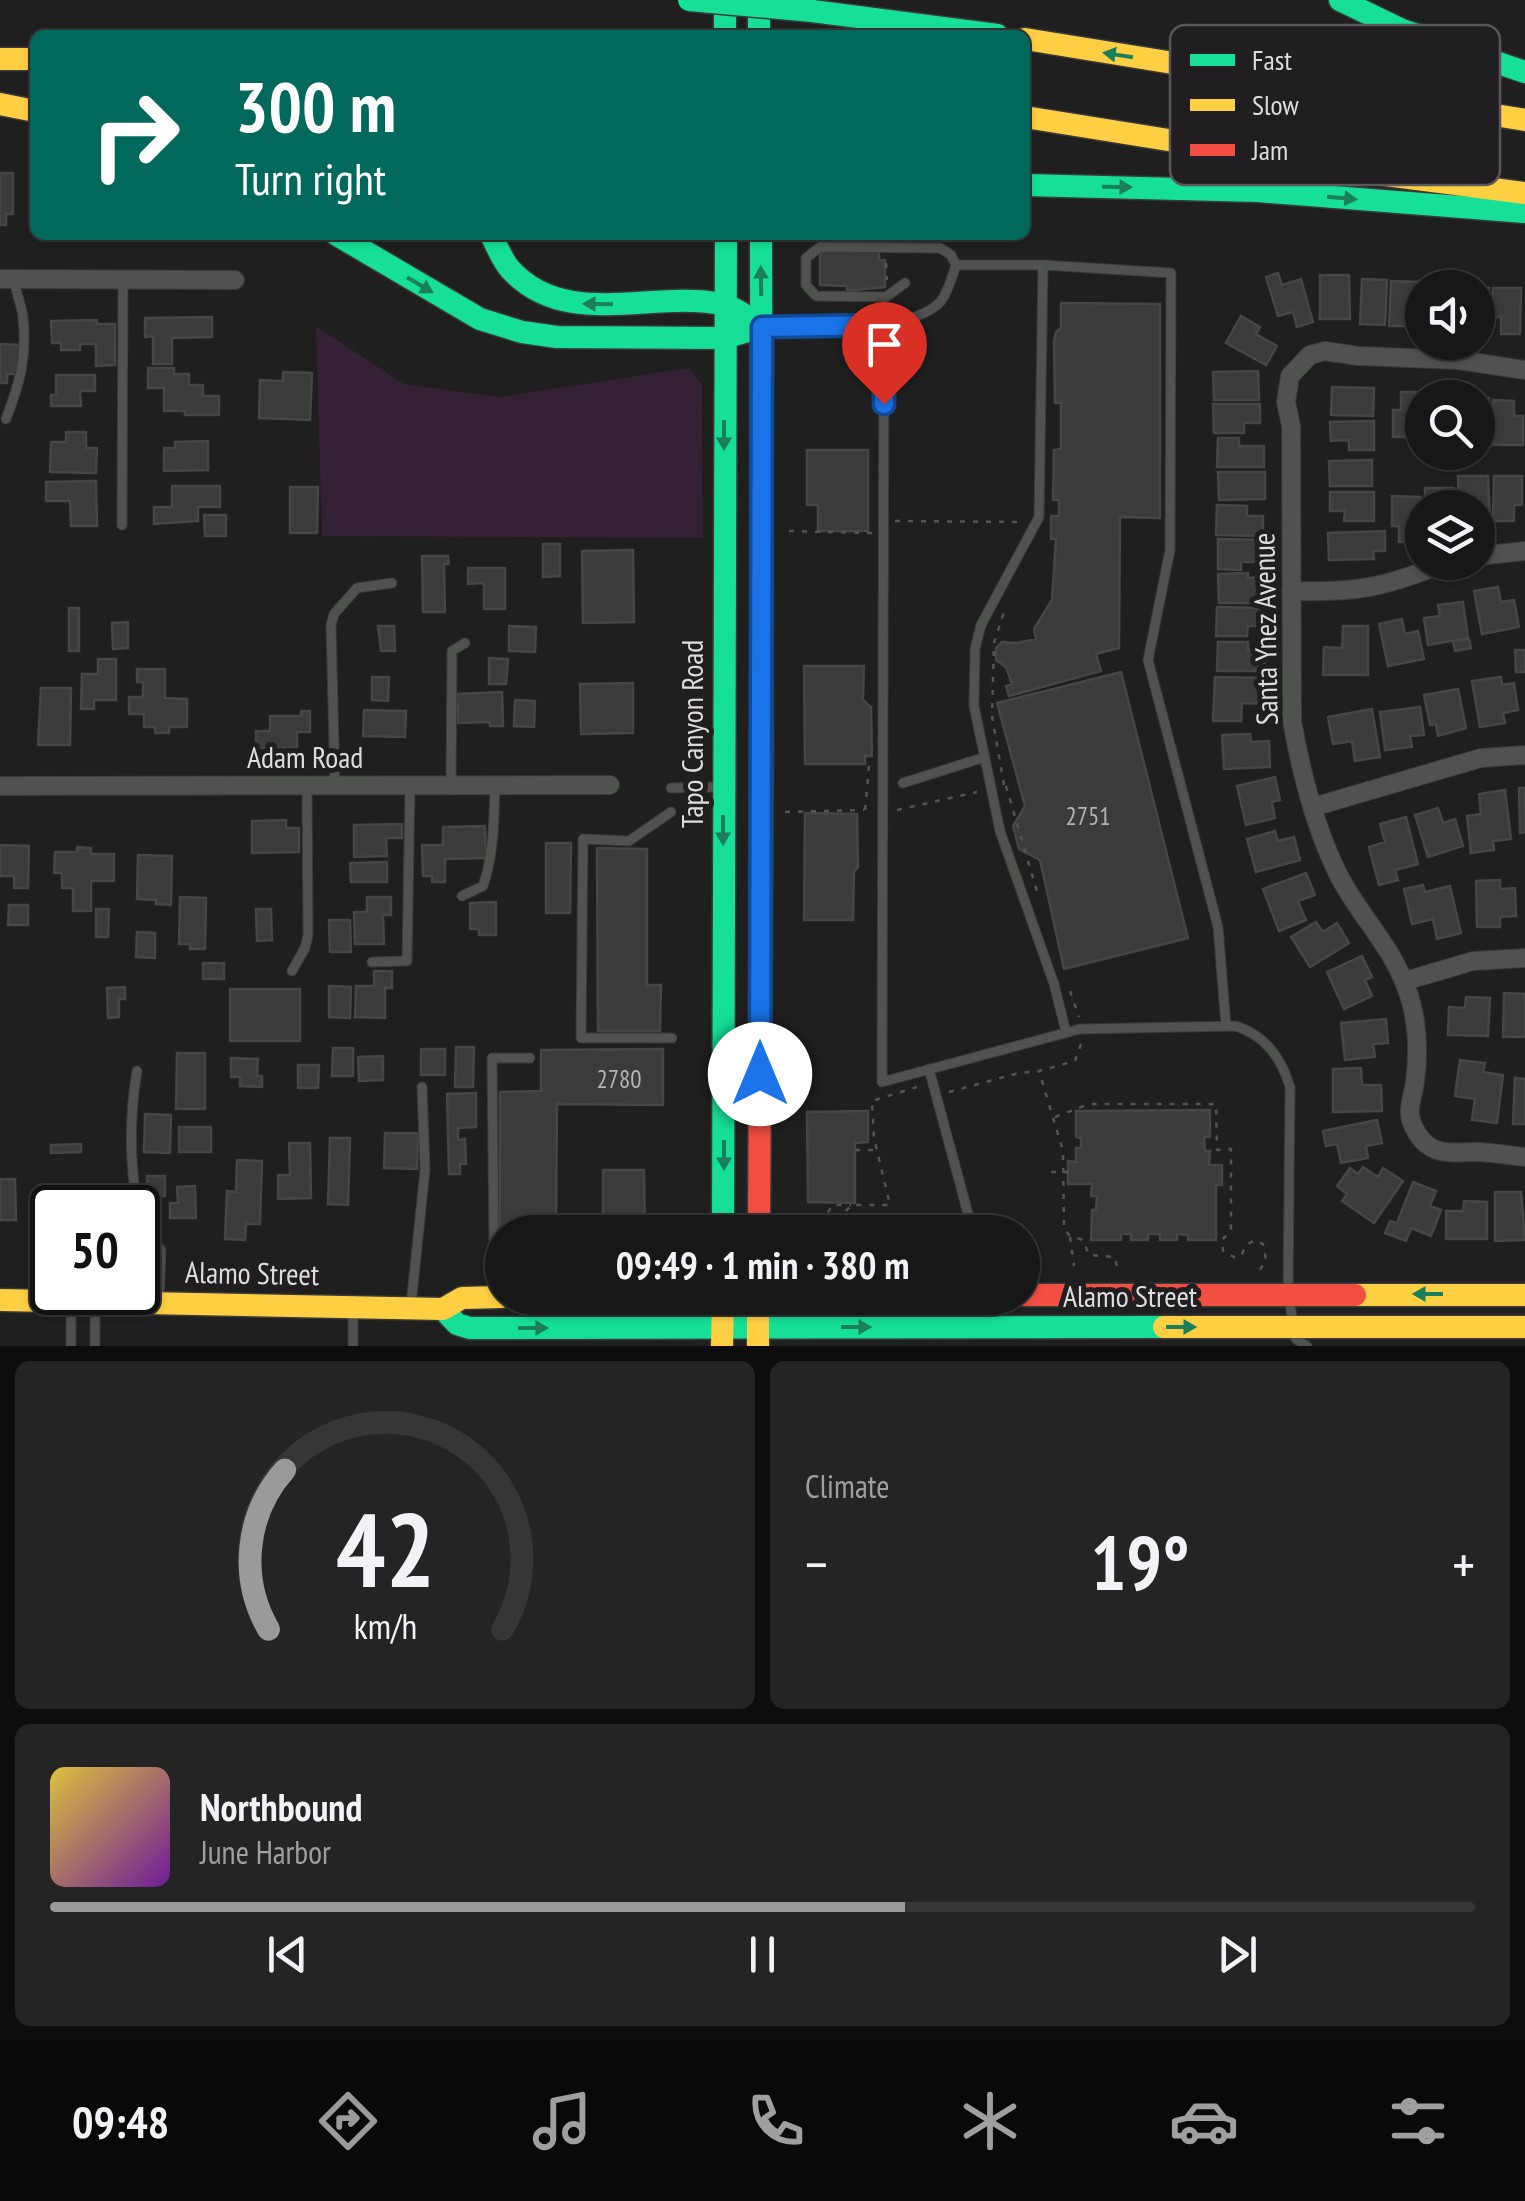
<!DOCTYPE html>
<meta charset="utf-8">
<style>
body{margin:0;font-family:"PT Sans Narrow",sans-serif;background:#242424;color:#f1f3f6;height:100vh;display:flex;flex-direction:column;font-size:38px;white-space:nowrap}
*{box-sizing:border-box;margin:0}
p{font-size:32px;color:#9e9fa1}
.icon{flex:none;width:55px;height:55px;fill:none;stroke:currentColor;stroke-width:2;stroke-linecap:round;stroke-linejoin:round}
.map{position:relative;height:1346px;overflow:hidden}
.sheet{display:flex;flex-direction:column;gap:15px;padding:15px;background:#0d0d0d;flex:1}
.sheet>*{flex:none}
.top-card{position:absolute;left:30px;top:30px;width:1000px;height:210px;border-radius:15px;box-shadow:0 2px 8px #0004,0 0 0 2px #363636;background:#00695c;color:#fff;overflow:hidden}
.controls{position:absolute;left:1405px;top:270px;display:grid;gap:20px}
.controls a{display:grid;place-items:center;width:90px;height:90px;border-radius:50%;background:#171717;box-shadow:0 2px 8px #0004,0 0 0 2px #363636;font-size:50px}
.speed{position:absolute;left:30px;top:1185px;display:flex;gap:20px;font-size:50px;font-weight:700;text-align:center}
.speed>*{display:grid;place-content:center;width:130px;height:130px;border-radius:50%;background:#171717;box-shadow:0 2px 8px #0004,0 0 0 2px #363636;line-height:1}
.speed .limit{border:5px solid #111;border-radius:15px;background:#fff;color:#111}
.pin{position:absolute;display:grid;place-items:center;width:85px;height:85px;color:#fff;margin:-102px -42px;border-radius:50% 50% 50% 0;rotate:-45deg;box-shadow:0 0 10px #0007}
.pin .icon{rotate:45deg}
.me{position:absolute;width:110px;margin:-55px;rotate:0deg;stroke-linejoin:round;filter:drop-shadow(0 0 8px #0008)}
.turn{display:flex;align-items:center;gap:35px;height:210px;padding:0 40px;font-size:45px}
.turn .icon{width:130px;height:130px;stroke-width:2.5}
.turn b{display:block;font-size:70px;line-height:85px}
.big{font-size:75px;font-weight:800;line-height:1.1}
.sheet .widget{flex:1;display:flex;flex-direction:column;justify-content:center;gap:15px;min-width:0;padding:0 35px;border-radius:15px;background:#242424}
.sheet .dial{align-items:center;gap:0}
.dial svg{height:260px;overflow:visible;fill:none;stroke:#363636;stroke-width:7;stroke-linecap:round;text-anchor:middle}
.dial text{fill:#f1f3f6;stroke:none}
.song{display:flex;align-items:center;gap:30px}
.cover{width:120px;height:120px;border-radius:15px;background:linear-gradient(135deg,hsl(50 70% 55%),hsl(280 70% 35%))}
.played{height:10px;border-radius:5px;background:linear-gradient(90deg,#9b9a9b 60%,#363636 60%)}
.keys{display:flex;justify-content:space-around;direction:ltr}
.heat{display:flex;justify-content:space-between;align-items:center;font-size:55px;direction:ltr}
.sheet .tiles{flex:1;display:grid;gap:15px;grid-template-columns:1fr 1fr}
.widget:last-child{grid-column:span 2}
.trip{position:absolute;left:485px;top:1215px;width:555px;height:100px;border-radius:50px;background:#171717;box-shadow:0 2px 8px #0004,0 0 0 2px #363636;font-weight:800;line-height:100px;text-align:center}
.tab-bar{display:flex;height:160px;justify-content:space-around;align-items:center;background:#090909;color:#9e9fa1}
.tab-bar .icon{width:70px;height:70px}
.tab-bar .current{color:#9b9a9b}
.tab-bar b{font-size:45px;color:#f1f3f6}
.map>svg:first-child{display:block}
.green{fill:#352134}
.building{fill:#3b3b3b;stroke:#464646;stroke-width:2.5}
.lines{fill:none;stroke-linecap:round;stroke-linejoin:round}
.lane-casing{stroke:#3a3a3a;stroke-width:11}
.street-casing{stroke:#3a3a3a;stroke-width:20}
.fast-casing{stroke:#3a3a3a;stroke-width:25}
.slow-casing{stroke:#3a3a3a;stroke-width:25}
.jam-casing{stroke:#3a3a3a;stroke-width:25}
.path{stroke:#535552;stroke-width:2.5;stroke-dasharray:5 8;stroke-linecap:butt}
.lane{stroke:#4f524e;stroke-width:9}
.street{stroke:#4f524e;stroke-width:18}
.fast{stroke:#16e098;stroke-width:22}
.slow{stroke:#ffcf43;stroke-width:22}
.jam{stroke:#f24e42;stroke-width:22}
.fast-bridge-casing{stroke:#3a3a3a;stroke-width:25;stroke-linecap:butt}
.fast-bridge{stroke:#16e098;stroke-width:22}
.oneway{fill:#1b7f5c}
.route-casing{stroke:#114b97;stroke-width:25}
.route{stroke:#1a73e8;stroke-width:18}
.labels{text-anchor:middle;stroke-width:10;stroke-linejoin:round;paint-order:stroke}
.number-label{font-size:25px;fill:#b5b4b5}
.street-label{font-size:30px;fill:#deddde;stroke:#201e20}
.key{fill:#201e20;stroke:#595759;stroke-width:2.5}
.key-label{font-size:28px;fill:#deddde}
</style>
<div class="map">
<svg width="1525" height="1346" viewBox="0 0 1525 1346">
<rect width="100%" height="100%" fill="#1f1f1f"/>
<path class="green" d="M316 326 404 384 499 397 689 368 702 384 703 538 322 536Z"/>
<path class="building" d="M0 173H13V214H6V225H0Z
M820 250 879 252V260H885V287L855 290H847V286L820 285Z
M1278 273 1282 285 1301 279 1313 322 1297 327 1293 312 1278 316 1266 277Z
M1320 275H1349L1350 319H1320Z
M1362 279 1387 280 1385 325 1360 324Z
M1391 281 1420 282 1419 313 1408 312V326H1389Z
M1427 282H1455L1454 288H1427Z
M1459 286 1489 288 1487 316 1478 315V288Z
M1493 288H1521L1520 334H1501V317H1492Z
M1061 303 1160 304V518L1120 517 1119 648 1096 654 1101 671 1009 696 1006 686 1012 684 1006 667 996 660V648L1002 642 1017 643 1036 639 1034 629 1052 600 1056 539H1051V516H1059V500H1053L1054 450 1061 449V403H1055L1054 341 1056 332 1061 328Z
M1241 316 1260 327 1256 334 1277 346 1266 365 1226 343Z
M212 317V337L172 338V364H153V336L145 337V318Z
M97 320V324H115V365L96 366V344H80V350H61V343H52L51 321Z
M0 344 20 345V374H7V383H0Z
M148 368H174V374H189V385H203V396H219V415H185V411H164V388H148Z
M1258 371 1259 400H1214L1213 372Z
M283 372 312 373 310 420 259 418 260 380 283 381Z
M56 375H95V391H80L81 406H51V395H56Z
M1332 387 1374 388 1373 416 1331 415Z
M1401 392H1422V437H1393V410H1401Z
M1425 392H1446V398H1425Z
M1470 397 1489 398V443L1478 442V398Z
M1493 400 1514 401V416H1523V445H1493Z
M1213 404H1260V423H1244V433H1214Z
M1374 421V450H1349V440L1331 441 1330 422Z
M66 432H86V448H97L96 473 50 472 51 442H66Z
M1218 438H1239V446H1264V467H1217Z
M208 441V470L164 471V448H175V442Z
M807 450H868V531H818V505H807Z
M1372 460V486H1330L1329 461Z
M1218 472H1265V499L1219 500Z
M1458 476H1488L1490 522H1478V508L1459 506Z
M1494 476H1522V505H1514V521H1493Z
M96 481 97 526H71L70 501H46V482Z
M172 486H220V507H198V521L154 524V507H172Z
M290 487H318L317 533H290Z
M1425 488H1454L1455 508H1425Z
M1330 492H1374V521H1344L1345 511H1330Z
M1392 496 1420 497 1419 542H1399V526H1392Z
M1217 505 1247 506V516H1263V536L1216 535Z
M204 515H226V536H205Z
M1385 531V551H1373L1374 559 1329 560 1328 533Z
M1218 539 1265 540 1264 562H1241V570L1218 569Z
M543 544H560V576L543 577Z
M633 550 634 622 583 623 582 551Z
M422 556H448L449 564H444L445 612H423Z
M468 568H505V609H484V583L468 584Z
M1248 573V578L1264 577V603H1219L1218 574Z
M1498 587 1501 602 1514 600 1519 627 1482 634 1474 591Z
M1463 602 1468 638 1428 645 1424 618 1440 616 1438 605Z
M1217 607 1263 608V626H1248L1247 636H1216Z
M69 608H79V651H69Z
M1402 619 1405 634 1418 631 1424 659 1388 666 1379 624Z
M128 622V648L113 649 112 623Z
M378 626H394L395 651H381Z
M509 626 536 627 535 652 509 651Z
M1343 626H1368V675H1323L1324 647 1342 648Z
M1469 639 1471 648 1455 651 1453 641Z
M1218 642H1248V650H1265L1264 671H1217Z
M1515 650H1525V672H1516Z
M489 658 508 659 506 684H489Z
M98 659H116V700H94V709H81L82 674H98Z
M804 666H864L863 700 871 707 872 756H865V764H805Z
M137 669H165V698L187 699V727H169V733H155V727H144V714H129V697H143V682H137Z
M1121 672 1188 938 1064 969 1040 860 1019 849 1013 826 1025 806 997 703Z
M372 677H389L388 701 372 700Z
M1215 677 1263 678V704L1242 703 1241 721H1213Z
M1501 677 1502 685 1514 683 1518 710 1503 713 1505 723 1480 727 1472 681Z
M633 683V733L581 734 580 684Z
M41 688H71L70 745H38Z
M1458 689 1466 728 1438 736 1436 724 1430 725 1424 695Z
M502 692 503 726H490L489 722 458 723 457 694Z
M515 700 535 701 534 727 514 726Z
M1420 707 1424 735 1410 736 1412 747 1385 750 1380 712Z
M1372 709 1380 757 1355 761 1352 741 1333 744 1328 717Z
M364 710 406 711 405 737 363 736Z
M301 711H310V732H297V748H256V731H270V716H301Z
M1250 734 1251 742 1269 741 1270 767 1224 769 1222 735Z
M1275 777 1280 800 1272 802 1275 818 1246 825 1237 786Z
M1519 788H1525V832L1520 833Z
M1505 790 1511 839 1493 841 1494 850 1471 853 1467 816 1481 814 1479 794Z
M1438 808 1443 823 1455 819 1463 846 1428 857 1415 815Z
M805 813 857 814 858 867 854 872 853 920H804Z
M1406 817 1418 864 1395 870 1398 880 1379 885 1369 847 1385 842 1380 824Z
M286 820V828H299V852L252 853V821Z
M402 824V838H386L387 856 354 857V825Z
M485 826 486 858 445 859V882H432V876H423L422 845H443V827Z
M1275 831 1278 841 1294 837 1300 860 1256 872 1247 839Z
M546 843H571L570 913H546Z
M0 845 29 846 28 888H14V876H0Z
M77 847 91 848V854H114V881H91V911H73V888H62V873H54L55 852H77Z
M597 848 647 849V985H661L660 1031H598Z
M138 855 172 856 171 905 156 904V900L137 899Z
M387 862V882H351L350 863Z
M1306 873 1315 895 1298 901 1306 920 1279 931 1263 889Z
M1500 880V889L1515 888 1516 916 1500 917V927H1477L1476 881Z
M1423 885 1425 892 1450 886 1461 933 1437 939 1433 919 1412 924 1404 889Z
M180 897 206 898 205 949H190V944H179Z
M367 897H391V915H383L384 944H355L354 912H367Z
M496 902V935H479V929H470V903Z
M9 905H28V925H8Z
M96 909H109L108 937H96Z
M256 909H271L272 940 257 941Z
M329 920H350L351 952H330Z
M1316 922 1323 932 1337 923 1349 943 1310 967 1291 937Z
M137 932 155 933V958L136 957Z
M1362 956 1372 977 1365 980 1372 996 1344 1009 1327 972Z
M203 963H224V979H203Z
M374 971H392V988H385V1018L355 1017 356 986H374Z
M329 986 351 987 350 1018 329 1017Z
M125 987V999H119V1017L108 1018 107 988Z
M230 989H300V1041H230Z
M1504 993 1525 994V1037H1503Z
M1466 997 1490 998 1488 1036 1448 1035 1449 1007 1465 1008Z
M1386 1019 1388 1043 1373 1044 1375 1057 1345 1060 1341 1023Z
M456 1047H474L473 1087H455Z
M333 1048H353V1076H332Z
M421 1049H445V1075H421Z
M663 1049V1105L557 1104 556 1227H500V1092L541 1091V1050Z
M177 1053H205V1109H176Z
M383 1056V1080L359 1081 358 1057Z
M231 1058 258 1059 257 1076H262V1087L240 1086V1077H231Z
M1460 1060 1485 1063 1483 1072 1503 1075 1497 1123 1472 1120 1475 1099 1455 1096Z
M298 1065H319L318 1088H298Z
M1361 1068 1362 1085H1381L1382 1111 1333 1112V1069Z
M1515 1078 1525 1079V1124H1513Z
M476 1093V1127L458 1128V1140L465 1139 466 1164H460V1174H449L447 1094Z
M1210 1110V1137H1204L1205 1151H1210L1209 1165H1222V1185H1216V1240H1188V1235L1177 1234V1240H1160V1234H1148V1240H1131V1234H1121V1240H1091L1092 1210H1096L1097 1196H1091L1092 1184H1068V1161L1076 1162V1148H1081V1138L1076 1137V1111Z
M868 1111V1142L855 1143V1203L808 1202 807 1112Z
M145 1114 171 1115 170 1153 144 1152Z
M1377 1120 1382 1143 1366 1146 1368 1158 1341 1163 1337 1144 1326 1146 1323 1131Z
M179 1127H211V1152H179Z
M385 1133H418L417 1169 384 1168Z
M330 1138H350L348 1205 328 1204Z
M289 1143H310L311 1198 278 1199V1175H290Z
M81 1144V1152L51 1153V1145Z
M237 1160 262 1161 260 1224H246L245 1240 225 1239 227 1191 236 1192Z
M1363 1167 1378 1177 1383 1168 1403 1181 1374 1223 1342 1201 1347 1194 1337 1186 1350 1168 1358 1174Z
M603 1170H644L645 1232H603Z
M147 1176H165V1196H147Z
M0 1179H15L16 1220H0Z
M1413 1182 1436 1191 1430 1206 1441 1210 1431 1236 1411 1228 1406 1241 1385 1233 1390 1221 1397 1223Z
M101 1186 102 1208H55L85 1205V1187Z
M195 1186 196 1218H170V1203H178L177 1187Z
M1495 1192H1521L1525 1240 1495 1241Z
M1464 1201 1487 1202V1239H1446V1211H1463Z"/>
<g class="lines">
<g class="lane-casing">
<path id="lane" d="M1043 265 1039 517 981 625 975 649 974 706 1000 831 1054 984 1066 1032
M905 283 886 297 816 296 806 285V258L820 247 940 248 951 255 956 265
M884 325 882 1082 1080 1029 1236 1026C1266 1036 1281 1058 1290 1087L1288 1294 1296 1339 1307 1346
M768 327C809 326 913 334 941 301 948 292 952 277 956 265H1043L1171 273 1170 550 1148 660 1218 927 1226 1026
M6 419C20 383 27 357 23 318 22 304 15 294 15 279
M122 525 123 280
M903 783 985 757
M335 786 331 625 334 614 357 588 392 583
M451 786 452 651 465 643
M671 788 723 787
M671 812 629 841 583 839 581 1038H672
M462 896 483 886C494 854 494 820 495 785
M372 962 407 961 410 786
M292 971 305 948 308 935 307 786
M929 1069 973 1232
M137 1071C129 1119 130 1160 137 1208
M138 1210 161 1251 159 1301
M494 1245 492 1058H530
M95 1304V1346
M411 1305 425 1170 422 1087
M353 1309V1346
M71 1346V1303"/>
</g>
<g class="street-casing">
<path id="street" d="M0 279 235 280
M1525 370 1459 360 1358 356 1325 351 1310 355 1290 376 1286 402 1291 426 1292 721C1301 772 1315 827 1338 874 1362 921 1399 952 1412 1006 1418 1030 1418 1058 1415 1082 1414 1092 1409 1103 1410 1113 1410 1122 1416 1133 1422 1140 1438 1158 1459 1151 1479 1152 1495 1153 1510 1155 1525 1157
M1478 556 1525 551
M1291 591C1359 593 1385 587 1448 562
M0 786 610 785
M1313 807 1481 758 1525 755
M1405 981 1473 961 1525 958"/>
</g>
<g class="fast-casing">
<path id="fast" d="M725 0V35
M759 0V35
M1340 0 1402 30 1525 72
M812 11 997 35
M1025 185 1258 191 1525 212
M337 235 480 319 522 332 557 337 724 338 762 327
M491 235C497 246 502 260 510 269 565 330 652 290 721 304 736 307 749 319 762 327
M761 235 762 745
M723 1232 726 235
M443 1309 457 1324 470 1328 1164 1327"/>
</g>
<g class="slow-casing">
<path id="slow" d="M1025 39 1525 120
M0 59H35
M0 104 35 111
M1025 117 1386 175 1525 193
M1355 1295H1525
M758 1298V1346
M0 1300 443 1309 462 1298 502 1297
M1164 1327H1525
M722 1346 723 1298"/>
</g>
<g class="jam-casing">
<path id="jam" d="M759 1232 762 745
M1022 1295H1355"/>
</g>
<path class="path" d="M886 263 887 280
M895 521 1022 522
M789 531 872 533
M869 766 865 810H869
M1004 785 992 716 994 643 1004 612
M1006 786 1039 898
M897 810 977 792
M785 812 864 810
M1070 991 1079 1017
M1081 1044 1075 1061 1039 1071 1063 1151 1064 1229 1070 1236 1083 1240 1089 1255 1115 1257 1117 1267
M949 1092 1019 1073 1038 1071
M1055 1117 1089 1104H1216L1217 1150 1231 1149V1231L1222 1240 1223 1251 1236 1258 1242 1254 1246 1245 1255 1240 1263 1244 1266 1260 1258 1273
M855 1150H873
M1051 1172H1068
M822 1224 832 1205H851
M827 1229 852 1205H890L874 1138 872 1101 917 1087
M802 1232 807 1225 821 1224
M836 1232H855
M1070 1237 1074 1266"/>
<use href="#lane" class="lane"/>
<use href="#street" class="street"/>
<use href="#fast" class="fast"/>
<use href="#slow" class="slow"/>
<use href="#jam" class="jam"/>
<g class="fast-bridge-casing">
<path id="fast-bridge" d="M689 0 812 11"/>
</g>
<use href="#fast-bridge" class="fast-bridge"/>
</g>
<defs><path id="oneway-solid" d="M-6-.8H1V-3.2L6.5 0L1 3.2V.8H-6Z" transform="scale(2.5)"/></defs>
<g class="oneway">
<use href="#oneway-solid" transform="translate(1118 55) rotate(-171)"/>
<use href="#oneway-solid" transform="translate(1117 187) rotate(1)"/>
<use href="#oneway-solid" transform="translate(1342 198) rotate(5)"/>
<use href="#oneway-solid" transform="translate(761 281) rotate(-91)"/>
<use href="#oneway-solid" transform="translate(420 285) rotate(31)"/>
<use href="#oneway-solid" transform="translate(598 304) rotate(-179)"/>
<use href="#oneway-solid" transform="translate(724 435) rotate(90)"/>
<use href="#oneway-solid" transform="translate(723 830) rotate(90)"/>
<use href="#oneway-solid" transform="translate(724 1155) rotate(90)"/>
<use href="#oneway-solid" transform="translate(1428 1294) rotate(-180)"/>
<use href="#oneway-solid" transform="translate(856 1327)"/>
<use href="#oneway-solid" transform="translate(1181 1327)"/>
<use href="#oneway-solid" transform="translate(533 1328)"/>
</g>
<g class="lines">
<g class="route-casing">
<path id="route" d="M760 1074 762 327 884 325V404"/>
</g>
<use href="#route" class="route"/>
</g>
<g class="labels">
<g class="number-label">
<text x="1088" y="825">2751</text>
<text x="619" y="1088">2780</text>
</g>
<g class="street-label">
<text transform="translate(1266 629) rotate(-91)" y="10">Santa Ynez Avenue</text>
<text transform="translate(693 734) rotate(-90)" y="10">Tapo Canyon Road</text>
<text x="305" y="768">Adam Road</text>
<text transform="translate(252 1274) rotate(1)" y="10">Alamo Street</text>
<text x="1130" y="1307">Alamo Street</text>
</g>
</g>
<rect x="1170" y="25" width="330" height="160" rx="15" class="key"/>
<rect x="1190" y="54" width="45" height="12" fill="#16e098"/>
<rect x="1190" y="99" width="45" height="12" fill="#ffcf43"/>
<rect x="1190" y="144" width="45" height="12" fill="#f24e42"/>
<g class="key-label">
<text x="1252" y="70">Fast</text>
<text x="1252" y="115">Slow</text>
<text x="1252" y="160">Jam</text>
</g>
</svg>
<div class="controls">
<a><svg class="icon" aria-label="sound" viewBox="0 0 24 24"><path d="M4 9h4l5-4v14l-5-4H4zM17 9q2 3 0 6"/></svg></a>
<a><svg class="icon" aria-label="search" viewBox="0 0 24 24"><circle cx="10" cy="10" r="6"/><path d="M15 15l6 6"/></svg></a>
<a><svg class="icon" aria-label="layers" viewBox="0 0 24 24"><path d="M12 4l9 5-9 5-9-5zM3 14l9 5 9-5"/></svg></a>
</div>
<div class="speed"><div class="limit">50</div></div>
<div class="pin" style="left:884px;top:404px;background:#d93025"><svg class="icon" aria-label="arrive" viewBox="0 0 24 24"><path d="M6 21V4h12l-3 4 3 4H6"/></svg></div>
<svg class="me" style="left:760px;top:1074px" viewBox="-20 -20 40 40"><circle r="19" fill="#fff"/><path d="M0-13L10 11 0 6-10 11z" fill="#1a73e8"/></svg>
<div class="trip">09:49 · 1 min · 380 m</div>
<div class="top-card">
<div class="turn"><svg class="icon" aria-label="right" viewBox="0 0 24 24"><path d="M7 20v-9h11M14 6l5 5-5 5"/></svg><div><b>300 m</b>Turn right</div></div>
</div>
</div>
<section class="sheet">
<div class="tiles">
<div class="widget dial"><svg viewBox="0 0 100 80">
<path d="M14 69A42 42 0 1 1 86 69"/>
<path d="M14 69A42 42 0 0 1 19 20" stroke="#9b9a9b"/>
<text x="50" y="56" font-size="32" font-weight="700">42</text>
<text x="50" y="72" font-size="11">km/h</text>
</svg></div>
<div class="widget"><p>Climate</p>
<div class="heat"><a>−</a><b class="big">19°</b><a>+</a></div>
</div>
<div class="widget">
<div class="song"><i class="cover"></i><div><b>Northbound</b><p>June Harbor</p></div></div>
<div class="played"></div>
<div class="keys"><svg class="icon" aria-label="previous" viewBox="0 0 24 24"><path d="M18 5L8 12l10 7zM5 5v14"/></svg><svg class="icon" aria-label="pause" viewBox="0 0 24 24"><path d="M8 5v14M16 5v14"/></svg><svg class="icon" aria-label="next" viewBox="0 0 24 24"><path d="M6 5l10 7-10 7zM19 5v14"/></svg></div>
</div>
</div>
</section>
<nav class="tab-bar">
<b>09:48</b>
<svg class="icon current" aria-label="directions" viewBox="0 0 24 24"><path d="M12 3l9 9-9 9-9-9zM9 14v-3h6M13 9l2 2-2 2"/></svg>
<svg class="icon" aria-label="music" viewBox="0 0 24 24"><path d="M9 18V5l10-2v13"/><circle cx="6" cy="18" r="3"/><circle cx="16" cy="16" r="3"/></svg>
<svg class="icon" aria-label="phone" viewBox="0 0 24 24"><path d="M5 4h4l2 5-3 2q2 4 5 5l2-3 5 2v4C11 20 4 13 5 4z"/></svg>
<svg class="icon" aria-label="climate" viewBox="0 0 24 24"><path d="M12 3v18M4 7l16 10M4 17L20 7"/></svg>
<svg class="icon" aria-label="car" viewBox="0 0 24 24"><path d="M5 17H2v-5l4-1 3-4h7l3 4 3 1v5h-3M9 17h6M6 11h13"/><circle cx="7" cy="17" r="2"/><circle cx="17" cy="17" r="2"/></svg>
<svg class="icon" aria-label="filters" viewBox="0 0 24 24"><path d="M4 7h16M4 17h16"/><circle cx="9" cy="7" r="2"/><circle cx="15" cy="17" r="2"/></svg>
</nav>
